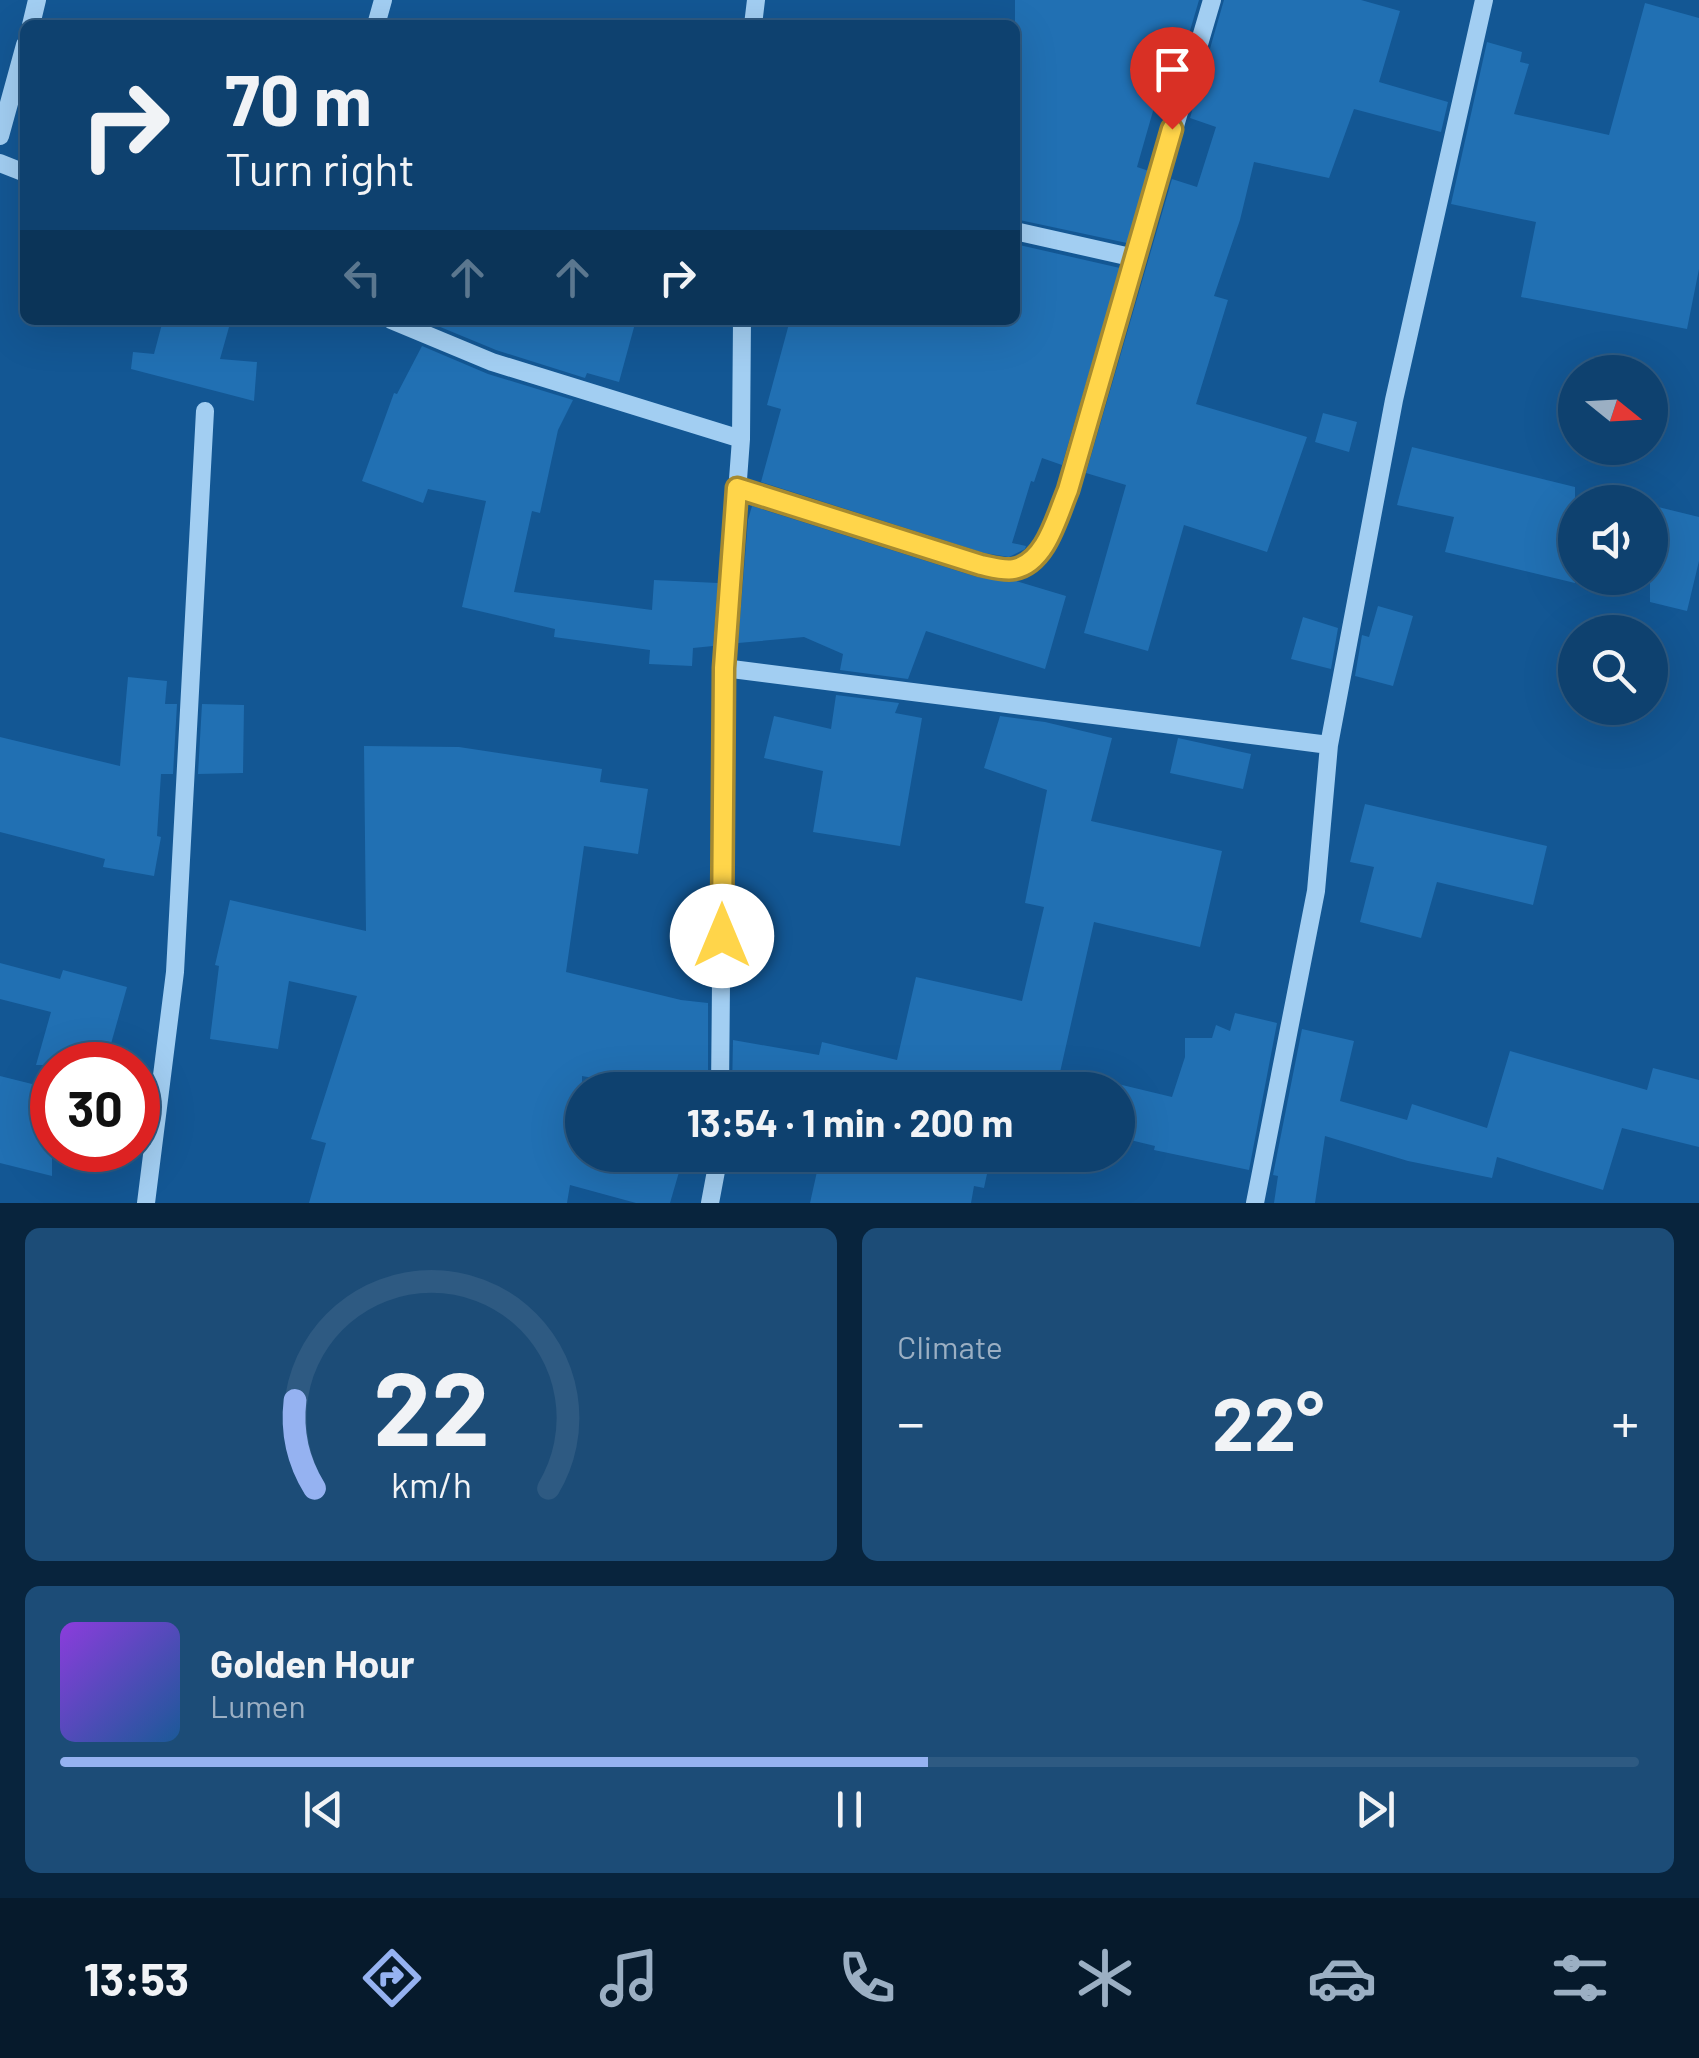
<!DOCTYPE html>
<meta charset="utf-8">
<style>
body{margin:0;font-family:Barlow,sans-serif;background:#1c4c77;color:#f1f3f6;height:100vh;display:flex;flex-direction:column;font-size:38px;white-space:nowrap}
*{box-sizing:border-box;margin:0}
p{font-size:32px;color:#9bafc3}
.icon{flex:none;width:55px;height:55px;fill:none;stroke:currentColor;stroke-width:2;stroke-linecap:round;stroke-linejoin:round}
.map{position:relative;height:1203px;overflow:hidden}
.details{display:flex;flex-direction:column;gap:25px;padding:25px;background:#08243d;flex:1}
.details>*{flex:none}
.top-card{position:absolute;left:20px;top:20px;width:1000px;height:305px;border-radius:15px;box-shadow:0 10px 40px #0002,0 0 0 2px #2e5a82;background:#0e416f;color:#f1f3f6;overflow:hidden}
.needle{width:65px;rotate:108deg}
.buttons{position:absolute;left:1558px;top:355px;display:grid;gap:20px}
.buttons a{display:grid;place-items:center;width:110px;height:110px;border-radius:50%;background:#0e416f;box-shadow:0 10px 40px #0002,0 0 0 2px #2e5a82;font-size:50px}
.speed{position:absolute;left:30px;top:1042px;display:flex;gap:20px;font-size:50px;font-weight:700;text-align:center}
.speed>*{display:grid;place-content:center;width:130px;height:130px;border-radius:50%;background:#0e416f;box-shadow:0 10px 40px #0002,0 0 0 2px #2e5a82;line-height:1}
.speed .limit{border:15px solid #d22;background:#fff;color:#111}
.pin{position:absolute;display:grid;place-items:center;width:85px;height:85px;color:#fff;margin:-102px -42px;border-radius:50% 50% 50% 0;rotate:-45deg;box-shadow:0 0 10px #0007}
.pin .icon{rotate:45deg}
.me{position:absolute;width:110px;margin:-55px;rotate:0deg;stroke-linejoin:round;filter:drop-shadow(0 0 8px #0008)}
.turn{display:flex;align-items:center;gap:35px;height:210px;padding:0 40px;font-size:45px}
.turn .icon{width:130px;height:130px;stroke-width:2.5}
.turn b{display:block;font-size:70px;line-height:85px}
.lanes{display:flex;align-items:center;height:95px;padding:0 40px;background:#0003;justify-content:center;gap:50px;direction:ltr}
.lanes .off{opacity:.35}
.big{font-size:75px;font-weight:700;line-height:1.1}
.details .widget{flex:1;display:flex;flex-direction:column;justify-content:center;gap:15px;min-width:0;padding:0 35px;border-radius:15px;background:#1c4c77}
.details .dial{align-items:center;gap:0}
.dial svg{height:260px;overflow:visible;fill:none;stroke:#2e5a82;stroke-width:7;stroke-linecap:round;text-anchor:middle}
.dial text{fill:#f1f3f6;stroke:none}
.song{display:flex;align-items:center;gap:30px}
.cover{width:120px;height:120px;border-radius:15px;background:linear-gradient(135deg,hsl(270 70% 55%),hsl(210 70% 35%))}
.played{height:10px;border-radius:5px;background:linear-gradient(90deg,#95b2f1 55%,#2e5a82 55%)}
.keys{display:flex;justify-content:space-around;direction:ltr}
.heat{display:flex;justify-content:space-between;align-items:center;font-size:55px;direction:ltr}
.details .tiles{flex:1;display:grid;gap:25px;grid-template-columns:1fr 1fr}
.widget:last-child{grid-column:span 2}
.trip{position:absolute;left:565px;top:1072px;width:570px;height:100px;border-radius:50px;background:#0e416f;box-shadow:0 10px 40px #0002,0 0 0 2px #2e5a82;font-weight:700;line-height:100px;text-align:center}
.dock{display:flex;height:160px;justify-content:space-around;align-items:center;background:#061a2c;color:#9bafc3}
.dock .icon{width:70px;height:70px}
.dock .selected{color:#95b2f1}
.dock b{font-size:45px;color:#f1f3f6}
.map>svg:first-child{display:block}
.building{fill:#2170b3}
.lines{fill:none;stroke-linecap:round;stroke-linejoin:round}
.minor{stroke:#a2cef2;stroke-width:18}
.route-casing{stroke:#a68a30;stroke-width:25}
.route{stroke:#ffd54a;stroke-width:18}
</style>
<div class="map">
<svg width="1699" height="1203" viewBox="0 0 1699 1203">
<rect width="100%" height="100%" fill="#135794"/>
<path class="building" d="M1015 0H1199L1167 109 1155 104 1137 167 1149 171 1127 243 1015 219Z
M1224 0H1361L1400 11 1379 82 1448 102 1441 132 1354 109 1329 178 1254 162 1240 220 1214 296 1228 300 1196 404 1307 437 1267 552 1184 525 1148 651 1084 633 1126 485 1086 473 1172 179 1197 187 1216 127 1190 118Z
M1645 3 1699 18V269L1687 329 1521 297 1536 222 1451 204 1487 42 1522 52 1520 62 1529 64 1514 114 1609 135Z
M1015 244 1120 268 1062 465 1042 458 1034 482 1031 481 1012 543 1026 546 1025 549 1009 557 984 553 761 482 781 409 767 405 790 320H1015Z
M163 320H231L220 359 257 362 254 401 131 369 133 352 154 354Z
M435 320H636L619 382 587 373 585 378 496 350 433 324Z
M422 346 488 374 573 400 558 430 540 513 532 511 514 592 652 610 654 580 718 583 713 646 693 648 692 666 649 664 650 650 554 637 555 629 462 607 486 501 428 489 423 503 362 481 394 393 397 394Z
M1323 413 1357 422 1349 452 1315 442Z
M1412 447 1575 487V583L1445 552 1454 517 1397 505Z
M1650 505 1699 517V561L1687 611 1650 602Z
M752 506 977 577 1016 581 1066 596 1045 669 926 631 908 679 840 670 843 654 804 637 738 643 748 520Z
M1378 606 1413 616 1393 686 1355 676 1362 635 1369 637Z
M1303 617 1338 628 1331 669 1291 659Z
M128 677 167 681 165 704H177L173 774H161L157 836 161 837 154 876 103 867 105 859 0 832V737L120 766Z
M836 695 899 703 895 713 922 718 900 846 813 832 823 771 764 758 774 716 831 729Z
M202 704 244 705 243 773 198 774Z
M1000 716 1045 722 1112 738 1091 821 1222 851 1200 947 1094 922 1056 1090H828L787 1080 785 1090H732L733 1040 819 1055 822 1042 897 1060 916 977 1022 1001 1044 907 1025 903 1047 790 984 768Z
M1178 738 1251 754 1243 789 1170 773Z
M364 746 459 747 602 769 600 782 648 789 638 854 584 846 566 972 681 1000 708 1003V1090H660L582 1076V1155H684L670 1203H636L570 1185 567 1203H309L326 1143 311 1139 357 996 289 981 278 1049 210 1039 219 966 215 965 230 900 366 931Z
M1365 804 1547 846 1533 905 1437 882 1421 938 1360 922 1374 867 1350 862Z
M0 963 60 979 63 970 127 987 105 1065H36L51 1012 0 999Z
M1235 1013 1277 1023 1249 1170 1154 1150 1155 1146 1118 1137V1084L1172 1097 1185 1057V1038H1212L1216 1025 1230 1031Z
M1302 1029 1354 1041 1340 1101 1407 1120 1412 1104 1487 1128 1510 1051 1647 1090 1653 1068 1699 1080V1147L1622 1128 1603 1190 1497 1157 1492 1178 1408 1161 1325 1136 1315 1203H1274L1278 1176 1273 1175Z
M0 1076 52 1089V1176L0 1163Z
M876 1155 896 1156 991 1155 984 1188 974 1186 971 1203H810L820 1158 872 1170Z"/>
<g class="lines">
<path class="minor" d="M31 25 37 0
M376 25 383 0
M753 25 756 0
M0 136 25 45
M0 163 25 173
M1015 231 1135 258
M391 320 492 362 741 439
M737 488 981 565C991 567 1004 571 1014 569 1046 563 1057 516 1068 490L1212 0
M724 668 1329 745
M720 1090 724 668 741 439 742 320
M146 1203 175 972 205 411
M710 1203 719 1155
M1255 1203 1316 891 1329 745 1394 400 1484 0"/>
</g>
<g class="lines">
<g class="route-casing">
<path id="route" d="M722 936 724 668 737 488 981 565C991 567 1004 571 1014 569 1046 563 1057 516 1068 490L1172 129"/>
</g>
<use href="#route" class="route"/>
</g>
</svg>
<div class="buttons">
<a><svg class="needle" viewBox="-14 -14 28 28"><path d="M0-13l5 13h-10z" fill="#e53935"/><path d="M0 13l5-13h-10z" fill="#9bafc3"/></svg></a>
<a><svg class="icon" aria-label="sound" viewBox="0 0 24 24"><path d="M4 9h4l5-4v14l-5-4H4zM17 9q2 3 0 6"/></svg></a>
<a><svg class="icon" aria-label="search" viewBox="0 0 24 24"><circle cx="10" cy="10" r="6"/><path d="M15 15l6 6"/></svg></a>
</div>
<div class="speed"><div class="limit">30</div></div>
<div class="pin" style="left:1172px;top:129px;background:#d93025"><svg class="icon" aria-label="arrive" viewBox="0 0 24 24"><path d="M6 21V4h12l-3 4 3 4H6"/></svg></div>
<svg class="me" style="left:722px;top:936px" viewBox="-20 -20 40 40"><circle r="19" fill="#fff"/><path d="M0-13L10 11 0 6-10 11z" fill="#ffd54a"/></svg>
<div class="trip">13:54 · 1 min · 200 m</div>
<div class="top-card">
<div class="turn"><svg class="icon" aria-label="right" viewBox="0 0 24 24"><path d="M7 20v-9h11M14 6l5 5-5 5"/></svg><div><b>70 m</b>Turn right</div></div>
<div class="lanes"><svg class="icon off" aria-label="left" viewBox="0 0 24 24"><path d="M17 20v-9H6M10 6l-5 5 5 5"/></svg><svg class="icon off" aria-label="ahead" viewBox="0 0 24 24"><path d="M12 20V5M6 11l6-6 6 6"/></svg><svg class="icon off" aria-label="ahead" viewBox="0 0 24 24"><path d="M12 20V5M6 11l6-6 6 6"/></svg><svg class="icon" aria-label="right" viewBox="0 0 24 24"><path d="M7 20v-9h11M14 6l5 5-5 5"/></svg></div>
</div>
</div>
<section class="details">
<div class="tiles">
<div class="widget dial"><svg viewBox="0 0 100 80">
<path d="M14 69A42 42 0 1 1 86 69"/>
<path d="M14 69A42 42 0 0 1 8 42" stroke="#95b2f1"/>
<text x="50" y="56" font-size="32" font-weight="700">22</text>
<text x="50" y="72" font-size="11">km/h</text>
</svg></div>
<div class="widget"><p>Climate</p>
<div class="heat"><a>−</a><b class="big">22°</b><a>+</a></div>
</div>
<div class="widget">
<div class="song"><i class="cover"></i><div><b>Golden Hour</b><p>Lumen</p></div></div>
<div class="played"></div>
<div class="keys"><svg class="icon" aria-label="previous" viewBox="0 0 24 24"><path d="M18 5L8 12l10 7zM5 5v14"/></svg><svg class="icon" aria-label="pause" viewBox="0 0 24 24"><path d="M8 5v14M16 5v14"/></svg><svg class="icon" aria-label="next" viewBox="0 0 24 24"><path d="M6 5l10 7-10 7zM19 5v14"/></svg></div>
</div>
</div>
</section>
<nav class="dock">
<b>13:53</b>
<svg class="icon selected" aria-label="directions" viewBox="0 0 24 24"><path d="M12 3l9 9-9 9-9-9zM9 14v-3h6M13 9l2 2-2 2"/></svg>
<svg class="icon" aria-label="music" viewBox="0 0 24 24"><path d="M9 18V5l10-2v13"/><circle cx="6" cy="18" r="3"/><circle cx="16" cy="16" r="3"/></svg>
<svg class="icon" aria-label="phone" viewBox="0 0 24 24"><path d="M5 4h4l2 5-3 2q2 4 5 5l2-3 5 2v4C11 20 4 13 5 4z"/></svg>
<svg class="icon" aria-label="climate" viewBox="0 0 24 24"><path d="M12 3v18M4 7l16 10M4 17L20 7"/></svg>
<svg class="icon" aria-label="car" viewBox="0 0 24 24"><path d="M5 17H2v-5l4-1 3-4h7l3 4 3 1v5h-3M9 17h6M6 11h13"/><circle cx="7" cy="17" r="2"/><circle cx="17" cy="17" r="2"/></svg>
<svg class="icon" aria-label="filters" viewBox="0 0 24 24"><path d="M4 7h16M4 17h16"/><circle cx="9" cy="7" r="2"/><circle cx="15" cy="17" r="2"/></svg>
</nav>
